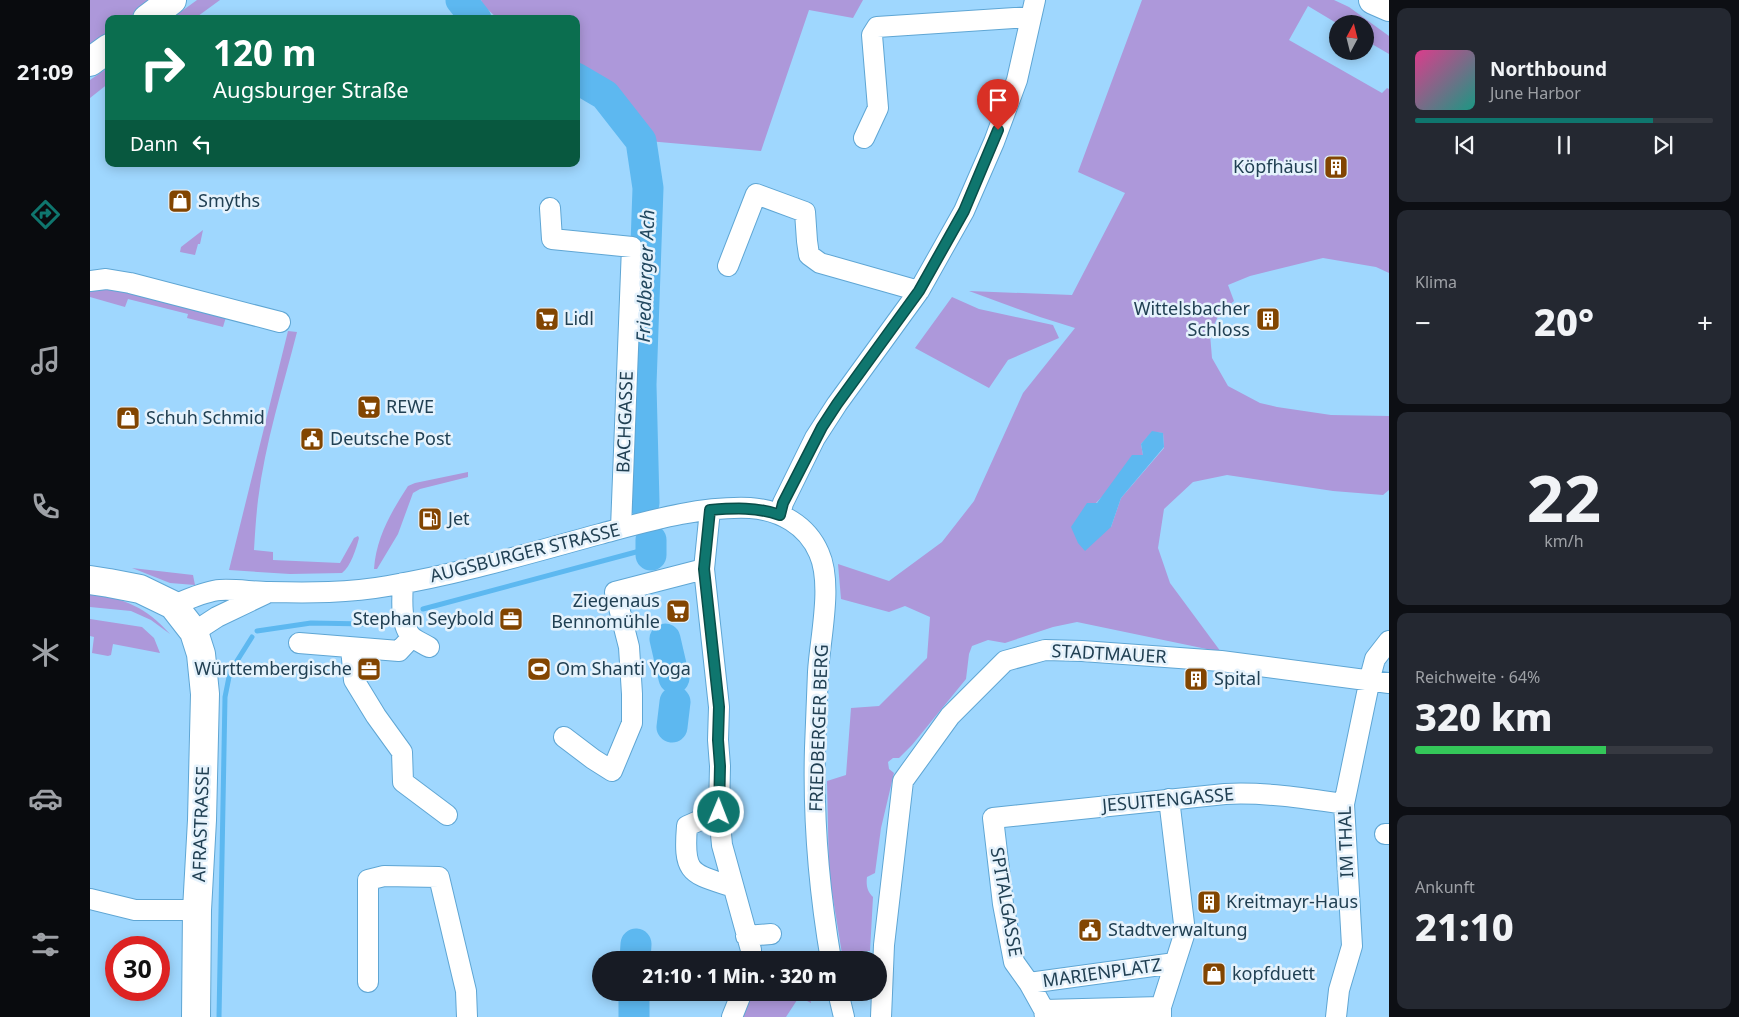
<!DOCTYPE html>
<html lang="de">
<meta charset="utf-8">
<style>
body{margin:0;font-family:"Noto Sans",sans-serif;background:#242831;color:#f1f3f6;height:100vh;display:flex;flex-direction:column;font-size:19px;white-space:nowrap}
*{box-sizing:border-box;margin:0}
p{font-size:16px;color:#9ea1a6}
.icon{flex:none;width:28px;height:28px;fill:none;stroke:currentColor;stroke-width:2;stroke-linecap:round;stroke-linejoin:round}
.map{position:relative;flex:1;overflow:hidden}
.details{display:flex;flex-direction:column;gap:8px;padding:8px;background:#0d0f14;width:350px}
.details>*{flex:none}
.banner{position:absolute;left:15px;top:15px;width:475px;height:152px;border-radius:10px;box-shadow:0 2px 12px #0003;background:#0b6e4f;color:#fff;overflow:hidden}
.needle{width:32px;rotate:7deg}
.controls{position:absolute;left:1239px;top:15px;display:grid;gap:10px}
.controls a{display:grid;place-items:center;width:45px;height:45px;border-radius:50%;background:#171b24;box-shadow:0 2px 12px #0003;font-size:25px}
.speed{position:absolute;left:15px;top:936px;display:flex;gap:10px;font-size:25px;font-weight:700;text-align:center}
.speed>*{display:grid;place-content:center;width:65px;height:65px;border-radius:50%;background:#171b24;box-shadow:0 2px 12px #0003;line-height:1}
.speed .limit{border:8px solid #d22;background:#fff;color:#111}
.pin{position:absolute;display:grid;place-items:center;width:42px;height:42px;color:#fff;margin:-51px -21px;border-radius:50% 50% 50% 0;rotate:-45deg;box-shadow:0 0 5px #0007}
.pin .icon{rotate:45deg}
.me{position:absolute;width:55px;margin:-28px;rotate:1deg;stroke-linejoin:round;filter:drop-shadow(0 0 4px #0008)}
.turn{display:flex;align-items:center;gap:18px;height:105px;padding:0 25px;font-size:22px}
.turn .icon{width:65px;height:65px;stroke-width:2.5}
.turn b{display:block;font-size:35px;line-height:42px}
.then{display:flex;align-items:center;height:48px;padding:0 25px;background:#0003;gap:10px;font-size:19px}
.big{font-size:38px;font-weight:800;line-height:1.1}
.details .card{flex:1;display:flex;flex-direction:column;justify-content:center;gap:8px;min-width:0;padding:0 18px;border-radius:10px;background:#242831}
.details .dial{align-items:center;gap:0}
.dial b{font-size:65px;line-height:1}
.song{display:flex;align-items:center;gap:15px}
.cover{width:60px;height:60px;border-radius:8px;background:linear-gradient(135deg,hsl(330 70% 55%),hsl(170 70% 35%))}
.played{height:5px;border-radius:2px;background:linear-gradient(90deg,#0f766e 80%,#363941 80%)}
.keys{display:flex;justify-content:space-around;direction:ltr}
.heat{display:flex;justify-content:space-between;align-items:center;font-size:28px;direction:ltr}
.charge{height:8px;border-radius:4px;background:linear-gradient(90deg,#34c759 64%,#363941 0)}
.trip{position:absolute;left:502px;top:951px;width:295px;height:50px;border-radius:25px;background:#171b24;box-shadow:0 2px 12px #0003;font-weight:800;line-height:50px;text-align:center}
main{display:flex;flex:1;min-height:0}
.dock{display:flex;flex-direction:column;width:90px;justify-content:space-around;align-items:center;background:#090b0e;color:#9ea1a6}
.dock .icon{width:35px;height:35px}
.dock .active{color:#0f766e}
.dock b{font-size:22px;color:#f1f3f6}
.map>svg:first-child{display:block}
.green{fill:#ad98da;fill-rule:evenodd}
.water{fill:#5db8f0}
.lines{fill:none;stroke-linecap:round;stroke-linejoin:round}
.stream{stroke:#5db8f0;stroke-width:5}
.river{stroke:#5db8f0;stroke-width:31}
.street-casing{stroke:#5fa6d4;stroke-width:22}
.secondary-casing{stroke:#5fa6d4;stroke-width:30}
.primary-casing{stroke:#5fa6d4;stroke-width:30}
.street{stroke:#fff;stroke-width:20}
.secondary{stroke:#fff;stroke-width:28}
.primary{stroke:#fff;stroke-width:28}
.route-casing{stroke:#0a4d48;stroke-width:12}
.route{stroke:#0f766e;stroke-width:9}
.labels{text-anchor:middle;stroke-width:5;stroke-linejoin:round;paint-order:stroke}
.poi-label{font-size:18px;fill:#214053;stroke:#e5f2fc;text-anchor:start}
.street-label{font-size:18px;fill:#214053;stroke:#e5f2fc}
.water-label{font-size:19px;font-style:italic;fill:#21475f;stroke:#e5f2fc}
</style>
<main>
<nav class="dock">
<b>21:09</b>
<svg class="icon active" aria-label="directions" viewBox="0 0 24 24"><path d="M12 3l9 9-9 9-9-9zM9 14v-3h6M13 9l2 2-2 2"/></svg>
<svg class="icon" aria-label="music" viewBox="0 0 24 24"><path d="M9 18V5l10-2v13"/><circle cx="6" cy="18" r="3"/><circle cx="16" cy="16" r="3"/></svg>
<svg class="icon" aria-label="phone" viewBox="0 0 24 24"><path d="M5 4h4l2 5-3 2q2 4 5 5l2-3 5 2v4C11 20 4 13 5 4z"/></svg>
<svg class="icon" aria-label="climate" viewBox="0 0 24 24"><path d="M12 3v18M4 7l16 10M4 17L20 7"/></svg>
<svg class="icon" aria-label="car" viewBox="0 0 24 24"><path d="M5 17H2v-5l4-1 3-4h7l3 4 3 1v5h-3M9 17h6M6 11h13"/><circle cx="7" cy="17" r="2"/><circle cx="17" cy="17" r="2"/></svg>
<svg class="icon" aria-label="filters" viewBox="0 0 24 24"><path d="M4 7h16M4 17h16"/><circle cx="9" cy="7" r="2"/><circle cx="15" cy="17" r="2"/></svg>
</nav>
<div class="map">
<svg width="1299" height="1017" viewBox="0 0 1299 1017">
<rect width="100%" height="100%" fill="#9fd7fe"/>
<path class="green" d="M0 0H62L37 19H19V33L0 46Z
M107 0H130L104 19H81Z
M391 0H773L763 18 719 10 671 151 558 141 534 95 486 68V19H408L393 5Z
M1052 0H1244L1259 7 1299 36V54L1275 40V24H1248L1218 6 1199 40 1292 93 1297 88 1299 89V273L1286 267 1233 258 1160 276 1138 285 1144 301 1129 314 1120 334 1122 358 1138 386 1170 403 1187 407 1241 415 1299 416V490L1293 495 1243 491 1137 475 1103 482 1074 509 1068 548 1080 583 1131 652 987 622 963 627 915 643 898 640 882 646 879 654 876 679 822 745 809 758H803L798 762 799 769 804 773 791 828 785 873 777 877C776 885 777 891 783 897L780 951H770L767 960H753L739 874 737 781 756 775 761 708 789 706 837 658 840 617 815 606 799 612 751 599 748 564 799 581 852 542 884 501 933 393 985 328 950 317 879 291 982 295 1035 193 988 172ZM1062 432 1073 433 1074 448 1031 498 1021 527 997 503H1006L1053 455 1051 444Z
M19 67V83L0 98V80Z
M113 230 110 244H108L105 255 90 252 91 247Z
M8 289H25L136 317 133 327 97 318 98 314 38 299 35 307 0 297V291Z
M862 297 889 309 963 325 969 338 918 360 899 388 825 348Z
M198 331 207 332C193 387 175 443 168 500 166 517 165 533 164 550L183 552V560L250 563 264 538 268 536 269 538C266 549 261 566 252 573L200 574 139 570Z
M378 472V477L330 489 323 493 308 534 287 569H284C286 538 301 512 318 486L325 483Z
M42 568 103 575 105 585 80 583Z
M0 593C35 599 56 607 80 634L61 620 41 611 0 607Z
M0 619 52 627 64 638 70 653 23 644 21 655 18 656 2 653 4 637 0 636Z
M662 993H719L721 1003 709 997 696 1017H653Z"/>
<path class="water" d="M1062 431 1073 433 1074 447 1031 498 1021 527 995 551 988 543 981 527 997 503H1007L1042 455H1053L1051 444Z"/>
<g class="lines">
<path class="stream" d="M333 609 561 548
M167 631 221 623 277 624 298 620
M129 1017 135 697 140 672 162 637"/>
<path class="river" d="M371 0 386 19
M486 78 515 95 551 141 558 188 551 385 554 503
M561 540V555
M575 639 584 678
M582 727 585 702
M545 960 546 944
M544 992V1017"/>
<g class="street-casing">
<path id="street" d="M774 138 788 108 782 35 787 27 941 17
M460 208 462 239 542 247 531 528
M638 266 666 194 715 212 717 241 719 255 730 263 829 291
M0 281 16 279 40 283 190 322
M620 510 614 569 629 707 628 740 630 766 629 812 632 845 661 950 659 960
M690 515 693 503 725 438 747 404 829 291 874 211 904 142 927 80 945 0
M313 583C312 598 310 626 322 637 327 641 334 644 339 647
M83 605C97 600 115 591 130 590 146 589 163 592 179 592 219 593 259 593 298 586 370 574 440 553 510 534 559 521 609 506 660 508 690 510 717 525 729 553 743 584 730 638 728 672 727 697 726 723 725 748 723 819 729 890 741 960
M104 632 127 617 175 594
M209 643 309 651 322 637
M261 648 264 680 286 716 312 752 313 782 357 815
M474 737 503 759 522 771 542 723V694L539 647 525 592 614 569
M629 812 597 826C593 875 601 873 643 887
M1295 834H1299
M0 899 45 910H107
M656 936 681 934
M278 982V880L294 876 349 877 376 991 377 1017
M939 983 1085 963
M748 992 754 1017
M954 1010 1071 1007
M642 1017 652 992
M791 1017 794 945 813 781 860 716 915 661 955 650 992 651 1131 661 1299 683
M955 1017 954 1010 939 983 924 962 913 904 903 818 1135 794C1175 792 1214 798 1254 804
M1071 1017V1007L1095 932 1079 799
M1246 1017 1249 990 1262 946 1254 804 1281 674 1285 659 1299 641"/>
</g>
<g class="secondary-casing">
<path id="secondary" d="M0 580 19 583 50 589 83 605 104 632 111 654 115 694 112 820 107 910 106 1017"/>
</g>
<g class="primary-casing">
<path id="primary" d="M1283 0 1299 7
M57 19 82 0
M0 62 19 48"/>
</g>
<use href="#street" class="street"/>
<use href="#secondary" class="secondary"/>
<use href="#primary" class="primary"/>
</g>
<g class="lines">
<g class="route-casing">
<path id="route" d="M629 812 630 766 628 740 629 707 614 569 620 510C645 508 667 507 690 515L693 503 732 427 747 404 829 291 874 211 908 130"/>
</g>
<use href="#route" class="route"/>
</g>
<defs>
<g id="building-square" transform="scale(1.25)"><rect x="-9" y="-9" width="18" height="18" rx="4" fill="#824501" stroke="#e5f2fc"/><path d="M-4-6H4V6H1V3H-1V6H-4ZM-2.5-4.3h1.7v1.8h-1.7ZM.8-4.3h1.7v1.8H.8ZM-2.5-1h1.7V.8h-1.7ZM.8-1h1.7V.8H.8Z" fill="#fff"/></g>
<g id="shop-square" transform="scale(1.25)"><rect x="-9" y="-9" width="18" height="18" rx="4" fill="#824501" stroke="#e5f2fc"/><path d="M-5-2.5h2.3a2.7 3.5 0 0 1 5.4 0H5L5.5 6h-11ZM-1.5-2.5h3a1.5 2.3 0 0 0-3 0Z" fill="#fff"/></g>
<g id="supermarket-square" transform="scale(1.25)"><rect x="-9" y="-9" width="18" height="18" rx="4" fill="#824501" stroke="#e5f2fc"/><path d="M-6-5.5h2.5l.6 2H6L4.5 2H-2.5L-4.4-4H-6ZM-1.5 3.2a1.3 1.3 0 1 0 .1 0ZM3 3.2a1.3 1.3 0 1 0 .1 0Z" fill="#fff"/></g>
<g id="civic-square" transform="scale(1.25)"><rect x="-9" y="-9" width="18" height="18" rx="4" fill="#824501" stroke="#e5f2fc"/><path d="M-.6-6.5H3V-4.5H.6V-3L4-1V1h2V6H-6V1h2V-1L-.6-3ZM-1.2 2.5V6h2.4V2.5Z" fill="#fff"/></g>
<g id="fuel-square" transform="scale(1.25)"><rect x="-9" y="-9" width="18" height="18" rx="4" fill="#824501" stroke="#e5f2fc"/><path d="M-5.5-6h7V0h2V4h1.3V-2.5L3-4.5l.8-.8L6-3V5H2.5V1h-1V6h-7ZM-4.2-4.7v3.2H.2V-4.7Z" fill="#fff"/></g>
<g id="office-square" transform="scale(1.25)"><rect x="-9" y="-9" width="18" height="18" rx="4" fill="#824501" stroke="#e5f2fc"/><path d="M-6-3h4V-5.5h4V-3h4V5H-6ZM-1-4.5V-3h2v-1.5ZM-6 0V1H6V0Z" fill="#fff"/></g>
<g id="stadium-square" transform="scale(1.25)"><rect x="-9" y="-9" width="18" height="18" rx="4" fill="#824501" stroke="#e5f2fc"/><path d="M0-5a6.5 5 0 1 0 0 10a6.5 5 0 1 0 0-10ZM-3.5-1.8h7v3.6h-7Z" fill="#fff"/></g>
</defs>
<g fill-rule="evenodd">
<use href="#building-square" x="1246" y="167"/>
<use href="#shop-square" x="90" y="201"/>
<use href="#supermarket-square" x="457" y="319"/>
<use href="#building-square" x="1178" y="319"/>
<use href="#supermarket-square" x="279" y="407"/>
<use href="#shop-square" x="38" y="418"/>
<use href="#civic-square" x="222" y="439"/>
<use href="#fuel-square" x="340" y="519"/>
<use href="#supermarket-square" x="588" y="611"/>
<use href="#office-square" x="421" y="619"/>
<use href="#office-square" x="279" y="669"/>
<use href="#stadium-square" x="449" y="669"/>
<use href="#building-square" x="1106" y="679"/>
<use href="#building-square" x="1119" y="902"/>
<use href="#civic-square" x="1000" y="930"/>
<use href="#shop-square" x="1124" y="974"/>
</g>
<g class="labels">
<g class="poi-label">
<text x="1228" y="173" text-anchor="end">Köpfhäusl</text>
<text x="108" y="207">Smyths</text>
<text x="1160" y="315" text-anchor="end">Wittelsbacher<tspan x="1160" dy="21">Schloss</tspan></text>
<text x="474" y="325">Lidl</text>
<text x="296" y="413">REWE</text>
<text x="56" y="424">Schuh Schmid</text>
<text x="240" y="445">Deutsche Post</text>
<text x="358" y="525">Jet</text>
<text x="570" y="607" text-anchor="end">Ziegenaus<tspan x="570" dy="21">Bennomühle</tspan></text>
<text x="404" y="625" text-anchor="end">Stephan Seybold</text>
<text x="262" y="675" text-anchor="end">Württembergische</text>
<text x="466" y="675">Om Shanti Yoga</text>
<text x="1124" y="685">Spital</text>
<text x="1136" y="908">Kreitmayr-Haus</text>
<text x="1018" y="936">Stadtverwaltung</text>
<text x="1142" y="980">kopfduett</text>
</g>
<g class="street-label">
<text transform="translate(535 422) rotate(-88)" y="6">BACHGASSE</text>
<text transform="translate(435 553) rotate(-14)" y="6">AUGSBURGER STRASSE</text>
<text transform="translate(1019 654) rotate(3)" y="6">STADTMAUER</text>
<text transform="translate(729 728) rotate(-88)" y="6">FRIEDBERGER BERG</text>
<text transform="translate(1078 800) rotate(-5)" y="6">JESUITENGASSE</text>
<text transform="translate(111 824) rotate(-88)" y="6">AFRASTRASSE</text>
<text transform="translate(1256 842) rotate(-92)" y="6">IM THAL</text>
<text transform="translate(916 902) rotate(80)" y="6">SPITALGASSE</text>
<text transform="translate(1012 973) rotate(-8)" y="6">MARIENPLATZ</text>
</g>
<g class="water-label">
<text transform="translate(555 276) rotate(-88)" y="7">Friedberger Ach</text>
</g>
</g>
</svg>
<div class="controls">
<a><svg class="needle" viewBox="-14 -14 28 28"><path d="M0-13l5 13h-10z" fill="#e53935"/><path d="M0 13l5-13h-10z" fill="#9ea1a6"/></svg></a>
</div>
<div class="speed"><div class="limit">30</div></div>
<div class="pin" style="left:908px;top:130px;background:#d93025"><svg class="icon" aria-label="arrive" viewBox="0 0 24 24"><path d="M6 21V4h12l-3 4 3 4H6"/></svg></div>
<svg class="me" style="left:629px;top:812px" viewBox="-20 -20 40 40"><circle r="17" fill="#0f766e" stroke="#fff" stroke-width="3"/><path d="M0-11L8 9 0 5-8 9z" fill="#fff"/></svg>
<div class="trip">21:10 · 1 Min. · 320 m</div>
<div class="banner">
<div class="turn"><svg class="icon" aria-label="right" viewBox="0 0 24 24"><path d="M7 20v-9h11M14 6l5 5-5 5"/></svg><div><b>120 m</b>Augsburger Straße</div></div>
<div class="then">Dann<svg class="icon" aria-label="left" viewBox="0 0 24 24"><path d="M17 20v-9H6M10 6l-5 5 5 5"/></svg></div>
</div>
</div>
<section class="details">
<div class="card">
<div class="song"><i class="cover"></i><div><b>Northbound</b><p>June Harbor</p></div></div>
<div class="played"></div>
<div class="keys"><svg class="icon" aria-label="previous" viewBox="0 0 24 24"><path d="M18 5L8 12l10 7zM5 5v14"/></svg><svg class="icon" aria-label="pause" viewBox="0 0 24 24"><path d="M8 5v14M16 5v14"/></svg><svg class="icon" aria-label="next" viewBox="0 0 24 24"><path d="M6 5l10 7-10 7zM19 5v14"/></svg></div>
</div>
<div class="card"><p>Klima</p>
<div class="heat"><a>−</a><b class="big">20°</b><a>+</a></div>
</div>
<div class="card dial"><b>22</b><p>km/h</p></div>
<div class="card"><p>Reichweite · 64%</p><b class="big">320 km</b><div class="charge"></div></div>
<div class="card"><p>Ankunft</p><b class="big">21:10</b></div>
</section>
</main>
